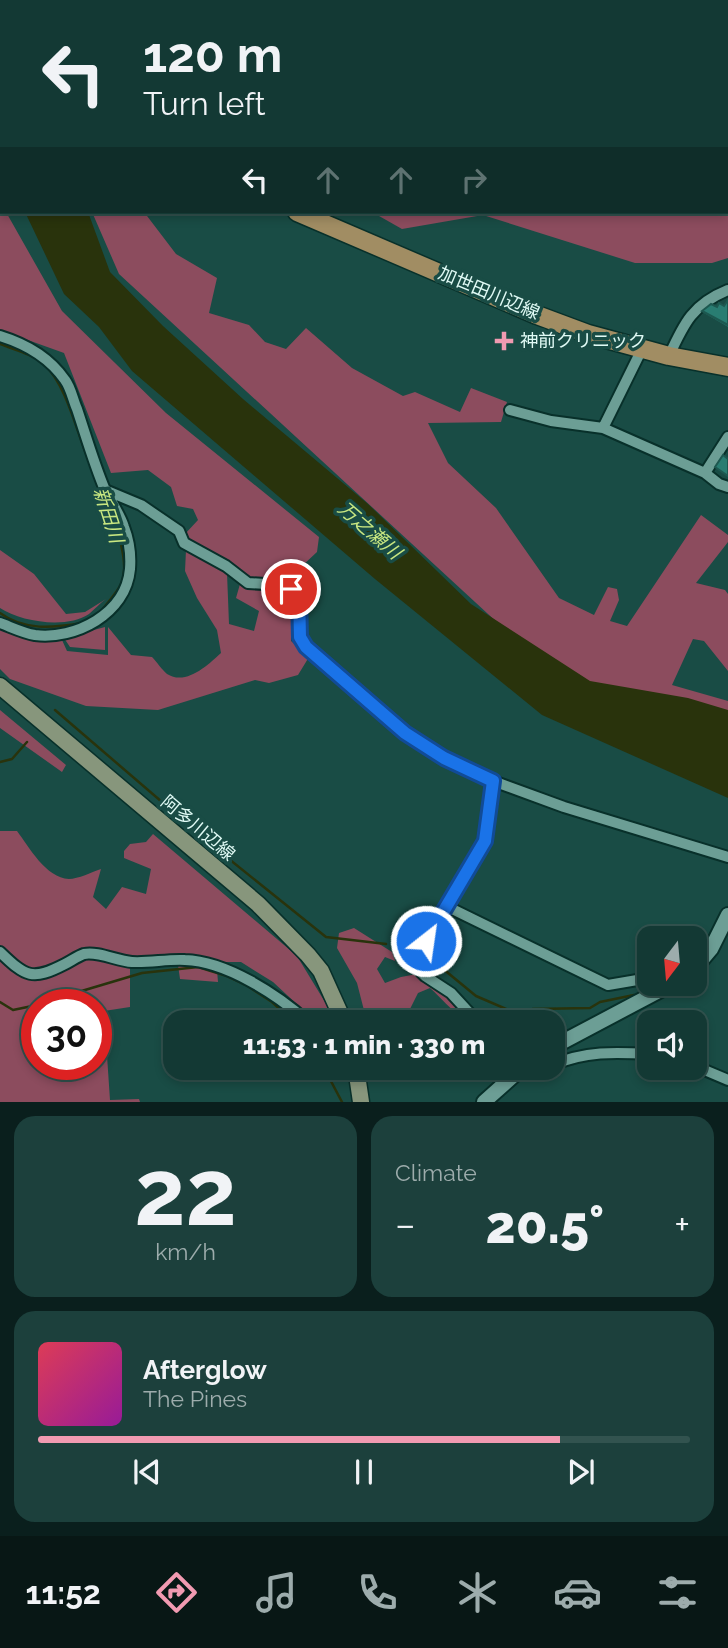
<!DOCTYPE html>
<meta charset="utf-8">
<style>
body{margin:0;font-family:Raleway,"Noto Sans JP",sans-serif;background:#1c403c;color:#f1f3f6;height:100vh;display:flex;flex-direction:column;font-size:26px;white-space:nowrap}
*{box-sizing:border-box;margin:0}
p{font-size:23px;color:#9dacac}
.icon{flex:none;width:38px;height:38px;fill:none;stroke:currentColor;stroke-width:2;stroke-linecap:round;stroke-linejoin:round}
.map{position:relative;height:1102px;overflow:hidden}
.panel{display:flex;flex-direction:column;gap:14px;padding:14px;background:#0a1f1d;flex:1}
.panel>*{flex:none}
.top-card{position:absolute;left:0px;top:0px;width:728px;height:214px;box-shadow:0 4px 10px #0003,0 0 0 2px #32534f;background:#133934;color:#f1f3f6;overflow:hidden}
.needle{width:46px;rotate:196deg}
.controls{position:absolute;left:637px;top:926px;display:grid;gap:14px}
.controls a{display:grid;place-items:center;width:70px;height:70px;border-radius:14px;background:#133934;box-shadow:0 4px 10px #0003,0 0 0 2px #32534f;font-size:35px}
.speed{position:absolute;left:21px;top:989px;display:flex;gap:14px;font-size:35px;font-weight:700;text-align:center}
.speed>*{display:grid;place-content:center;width:91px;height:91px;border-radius:50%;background:#133934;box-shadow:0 4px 10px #0003,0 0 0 2px #32534f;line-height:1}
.speed .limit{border:10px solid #d22;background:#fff;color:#111}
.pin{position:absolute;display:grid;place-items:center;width:60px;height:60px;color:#fff;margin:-30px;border:4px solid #fff;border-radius:50%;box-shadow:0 2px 7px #0007}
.me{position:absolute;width:77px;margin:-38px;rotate:30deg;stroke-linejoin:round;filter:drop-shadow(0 0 5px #0008)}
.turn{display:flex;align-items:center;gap:24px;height:147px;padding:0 28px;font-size:32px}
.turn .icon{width:91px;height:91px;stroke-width:2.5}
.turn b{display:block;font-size:49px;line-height:60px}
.lanes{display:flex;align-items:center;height:66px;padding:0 28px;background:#0003;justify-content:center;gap:35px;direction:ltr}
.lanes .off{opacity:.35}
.big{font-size:52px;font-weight:800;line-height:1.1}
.panel .widget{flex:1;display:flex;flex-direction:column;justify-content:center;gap:10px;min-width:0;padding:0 24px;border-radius:21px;background:#1c403c}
.panel .dial{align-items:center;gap:0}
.dial b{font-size:91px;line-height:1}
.song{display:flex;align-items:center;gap:21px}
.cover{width:84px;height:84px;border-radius:10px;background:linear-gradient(135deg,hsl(350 70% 55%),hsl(300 70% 35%))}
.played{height:7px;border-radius:4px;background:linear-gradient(90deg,#f19ab1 80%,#32534f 80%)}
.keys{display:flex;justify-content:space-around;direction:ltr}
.heat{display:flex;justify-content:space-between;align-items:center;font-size:38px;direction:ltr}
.panel .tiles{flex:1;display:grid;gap:14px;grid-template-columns:1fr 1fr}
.widget:last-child{grid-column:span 2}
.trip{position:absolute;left:163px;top:1010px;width:402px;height:70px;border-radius:21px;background:#133934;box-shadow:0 4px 10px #0003,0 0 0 2px #32534f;font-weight:800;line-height:70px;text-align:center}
.dock{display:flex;height:112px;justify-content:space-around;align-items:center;background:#081715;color:#9dacac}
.dock .icon{width:49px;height:49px}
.dock .selected{color:#f19ab1}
.dock b{font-size:32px;color:#f1f3f6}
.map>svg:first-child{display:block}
.green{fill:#8c4c5e;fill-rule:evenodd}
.water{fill:#29330c}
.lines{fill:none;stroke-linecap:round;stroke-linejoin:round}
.stream{stroke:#29330c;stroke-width:2.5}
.minor-casing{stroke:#08302a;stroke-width:14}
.tertiary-casing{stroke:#08302a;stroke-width:18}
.secondary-casing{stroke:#08302a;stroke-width:19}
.primary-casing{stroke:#08302a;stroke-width:21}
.minor{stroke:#6c9e95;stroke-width:10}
.tertiary{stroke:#6c9e95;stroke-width:14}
.secondary{stroke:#87967c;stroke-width:16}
.primary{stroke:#a18d63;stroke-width:18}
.wall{fill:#236c62}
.building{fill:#297d72;stroke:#1d5850;stroke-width:2}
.route-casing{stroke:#114b97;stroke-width:18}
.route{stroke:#1a73e8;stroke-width:12}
.poi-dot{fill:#f19ab1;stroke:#194c45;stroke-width:2.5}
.labels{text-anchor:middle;stroke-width:7;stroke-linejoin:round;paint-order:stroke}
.street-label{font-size:18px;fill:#e0faf5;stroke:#194c45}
.poi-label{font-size:18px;fill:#e0faf5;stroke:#194c45;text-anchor:start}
.water-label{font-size:19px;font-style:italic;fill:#c9e781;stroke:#194c45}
</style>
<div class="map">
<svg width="728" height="1102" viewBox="0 0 728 1102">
<rect width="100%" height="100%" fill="#194c45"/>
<path class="green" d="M185 0H728V258L712 263H635L483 215 402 229 372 212H726V2Z
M0 201 2 212H6L62 311 166 413 319 537 317 552 287 580 250 579 190 540 185 534 198 520 193 509 177 506 171 487 148 470 111 473 64 353 0 330Z
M92 212H144L176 254 217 278 209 313 249 325 265 342 286 349 306 328 352 368 403 396 415 392 460 412 471 388 507 402 501 422 428 423 448 463 496 508 559 598 594 615 608 587 617 589 619 600 610 621 627 626 701 515 728 535V542L696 583 725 590 728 594V671L704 641 693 639 672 685 728 701V751L576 695 119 274Z
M0 550 34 574 66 614 85 612 106 599C100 603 95 609 89 614 67 629 21 622 0 608Z
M186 550 227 573 229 624 254 631 259 611 236 598 240 584C257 593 275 586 292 595L291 641 309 657 298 675 269 683 255 680 158 710 86 706 10 679 0 669V629L26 639 62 640 67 651 108 655V627L131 655 152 657C157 662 162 670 167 674 186 686 208 665 221 653L217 630 197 598 185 571Z
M105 627V650L70 647 64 638Z
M0 710 66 765 62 772 0 728Z
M0 831H17C29 847 46 878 69 879 78 879 92 872 101 869L93 897 106 909 122 887 146 894 151 869 124 858V851L130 844 146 842 153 834 297 956 328 1007 329 1022H316L273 982 241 962H222L217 970 218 982 180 979 178 965 130 968V1007L104 1011 110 1100 139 1099 140 1102H0ZM37 1004H96V1064H37Z
M354 928 392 952 395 961 385 957 377 969 385 983 401 977 417 974 443 993 465 1016 478 1022C459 1022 444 1000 430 988L418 993 407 1015 410 1022H367L357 983 337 948 339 933Z"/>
<path class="water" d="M25 212H88L110 272 163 326 243 399 368 504 471 604 590 681 688 698 728 710V798L542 715 375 579 132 371 99 327 64 294Z"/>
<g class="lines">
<path class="stream" d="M0 344C15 350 33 354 45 365 66 385 76 429 87 456
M102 610C108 602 117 593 121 584 131 563 115 524 107 504
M0 613C24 631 53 628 82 623
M55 710 219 851 326 937 386 944
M0 762 12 759 27 742
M431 959 476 996 520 1015 533 1009 590 1008 600 1002 634 995
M0 1002 13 1010 37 1005
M38 1004 142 973 198 967 227 976 246 985 272 1002 294 1022
M324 1068 342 1102"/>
<g class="minor-casing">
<path id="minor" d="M0 336C26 344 49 357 65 380 71 388 73 400 77 409 86 436 94 464 105 490 111 502 120 514 124 527 129 540 131 556 130 569 126 614 75 640 35 635 23 633 11 627 0 623
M669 356C684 323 693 304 728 290
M510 410 551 421 603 428 705 473 719 484 728 487
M603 428 642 349
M705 473 728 437
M105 490 141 505 179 531 184 543 226 566 248 583 281 585 299 594 300 637 306 647 405 733 444 758 493 781 564 807 728 857
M446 906 608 985 649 978
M0 952C26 977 32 981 65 964 71 961 78 956 84 954 98 951 117 961 132 962 150 963 167 959 185 960 226 961 278 995 308 1022
M485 1022 474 1018 451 993 425 976 419 970 416 958 485 841 493 781
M553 1065C585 1051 615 1052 649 1054
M695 1066 728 1080
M337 1068 341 1074H357"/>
</g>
<g class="tertiary-casing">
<path id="tertiary" d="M695 968 711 949 728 915
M553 1047 672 984
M484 1102 522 1068"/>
</g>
<g class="secondary-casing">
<path id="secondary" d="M0 686 258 904 308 955 321 971 344 1022
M356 1068 361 1102"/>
</g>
<g class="primary-casing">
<path id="primary" d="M169 2V0
M297 212 537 315 588 334 669 356 728 367"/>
</g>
<use href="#minor" class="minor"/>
<use href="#tertiary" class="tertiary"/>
<use href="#secondary" class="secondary"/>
<use href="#primary" class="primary"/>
</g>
<path class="wall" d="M728 300V327L704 313 702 311 724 306Z"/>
<path class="building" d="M728 300V325L702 311 711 304 717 307 719 303 724 306Z
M723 455 728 459V476L715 467Z"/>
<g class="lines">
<g class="route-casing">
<path id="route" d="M291 589 299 594 300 637 306 647 405 733 444 758 493 781 485 841 426 941"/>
</g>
<use href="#route" class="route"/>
</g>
<path class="poi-dot" d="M500.5 330.5h7v7h7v7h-7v7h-7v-7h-7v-7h7z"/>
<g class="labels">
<g class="street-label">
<text transform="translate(489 293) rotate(23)" y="6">加世田川辺線</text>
<text transform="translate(198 828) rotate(40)" y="6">阿多川辺線</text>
</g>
<g class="poi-label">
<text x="520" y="347">神前クリニック</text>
</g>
<g class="water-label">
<text transform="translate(109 515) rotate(72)" y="7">新田川</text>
<text transform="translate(370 530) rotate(41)" y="7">万之瀬川</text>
</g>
</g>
</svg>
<div class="controls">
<a><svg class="needle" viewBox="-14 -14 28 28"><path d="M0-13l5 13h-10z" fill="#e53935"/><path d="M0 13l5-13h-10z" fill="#9dacac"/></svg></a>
<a><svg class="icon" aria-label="sound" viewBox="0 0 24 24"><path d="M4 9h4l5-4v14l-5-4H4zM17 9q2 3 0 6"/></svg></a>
</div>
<div class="speed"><div class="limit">30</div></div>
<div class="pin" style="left:291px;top:589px;background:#d93025"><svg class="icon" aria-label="arrive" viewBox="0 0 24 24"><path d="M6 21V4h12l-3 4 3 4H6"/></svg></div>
<svg class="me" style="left:426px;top:941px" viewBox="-20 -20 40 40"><circle r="17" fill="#1a73e8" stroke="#fff" stroke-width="3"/><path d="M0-11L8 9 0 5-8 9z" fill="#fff"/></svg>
<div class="trip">11:53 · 1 min · 330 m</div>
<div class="top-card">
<div class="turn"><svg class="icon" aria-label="left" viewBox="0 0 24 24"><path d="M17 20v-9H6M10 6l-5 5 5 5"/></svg><div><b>120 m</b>Turn left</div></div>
<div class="lanes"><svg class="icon" aria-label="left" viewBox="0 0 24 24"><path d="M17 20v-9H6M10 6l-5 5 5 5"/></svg><svg class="icon off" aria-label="ahead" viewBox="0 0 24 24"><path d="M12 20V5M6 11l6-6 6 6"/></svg><svg class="icon off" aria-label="ahead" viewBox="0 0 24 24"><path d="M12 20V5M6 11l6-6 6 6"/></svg><svg class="icon off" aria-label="right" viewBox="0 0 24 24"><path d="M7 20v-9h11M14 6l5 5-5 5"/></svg></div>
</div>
</div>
<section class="panel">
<div class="tiles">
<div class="widget dial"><b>22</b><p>km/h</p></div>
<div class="widget"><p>Climate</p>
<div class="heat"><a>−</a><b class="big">20.5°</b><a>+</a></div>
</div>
<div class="widget">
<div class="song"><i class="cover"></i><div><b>Afterglow</b><p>The Pines</p></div></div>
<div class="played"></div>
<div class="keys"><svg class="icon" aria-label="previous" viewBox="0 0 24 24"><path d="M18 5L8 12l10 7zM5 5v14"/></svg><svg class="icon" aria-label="pause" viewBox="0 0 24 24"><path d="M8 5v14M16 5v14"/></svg><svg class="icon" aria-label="next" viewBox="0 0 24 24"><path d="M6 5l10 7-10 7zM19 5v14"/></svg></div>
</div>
</div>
</section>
<nav class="dock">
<b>11:52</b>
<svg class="icon selected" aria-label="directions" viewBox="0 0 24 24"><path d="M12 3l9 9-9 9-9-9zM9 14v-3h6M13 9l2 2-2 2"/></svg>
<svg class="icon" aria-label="music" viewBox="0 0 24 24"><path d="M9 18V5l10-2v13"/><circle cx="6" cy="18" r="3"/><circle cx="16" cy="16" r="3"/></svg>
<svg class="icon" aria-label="phone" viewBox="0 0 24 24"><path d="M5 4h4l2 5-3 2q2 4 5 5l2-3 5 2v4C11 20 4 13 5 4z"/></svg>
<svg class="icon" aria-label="climate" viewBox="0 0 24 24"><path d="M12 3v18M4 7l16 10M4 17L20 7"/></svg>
<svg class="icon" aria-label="car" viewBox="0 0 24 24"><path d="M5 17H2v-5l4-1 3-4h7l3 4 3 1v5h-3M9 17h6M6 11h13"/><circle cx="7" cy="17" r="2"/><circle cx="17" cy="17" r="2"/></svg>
<svg class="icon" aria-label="filters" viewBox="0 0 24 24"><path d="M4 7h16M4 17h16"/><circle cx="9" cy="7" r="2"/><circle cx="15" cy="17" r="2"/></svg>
</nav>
